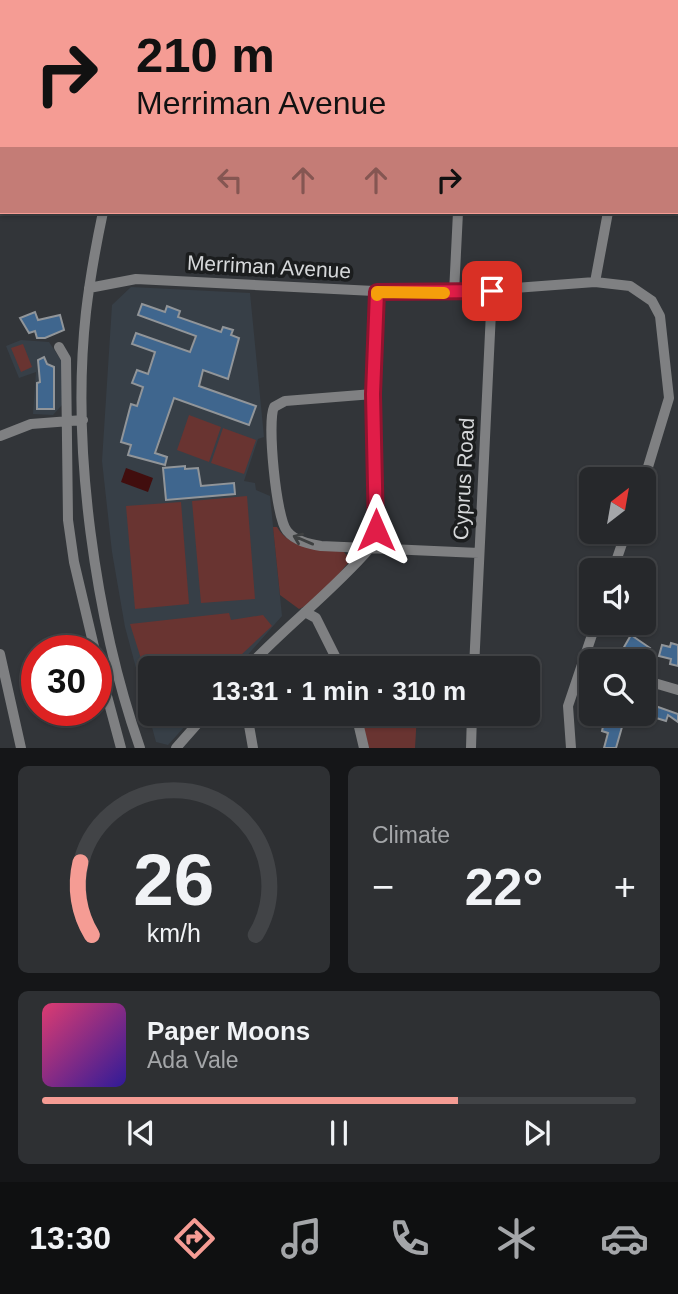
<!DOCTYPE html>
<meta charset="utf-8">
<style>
body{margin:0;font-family:Arial,sans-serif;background:#2e3033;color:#f1f3f6;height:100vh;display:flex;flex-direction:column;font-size:26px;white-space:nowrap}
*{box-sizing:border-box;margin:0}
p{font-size:23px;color:#a4a6a9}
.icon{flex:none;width:38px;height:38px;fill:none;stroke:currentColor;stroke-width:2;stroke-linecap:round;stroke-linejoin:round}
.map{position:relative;height:748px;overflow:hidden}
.side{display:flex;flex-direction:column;gap:18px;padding:18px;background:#151618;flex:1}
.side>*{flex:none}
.banner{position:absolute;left:0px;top:0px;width:679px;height:214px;box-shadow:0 2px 5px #0004,0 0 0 2px #424447;background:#f59c94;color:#111;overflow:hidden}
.needle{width:46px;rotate:31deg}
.tools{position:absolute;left:579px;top:467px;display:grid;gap:14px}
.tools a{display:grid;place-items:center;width:77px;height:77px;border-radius:10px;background:#26282b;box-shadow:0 2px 5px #0004,0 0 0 2px #424447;font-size:35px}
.speed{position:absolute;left:21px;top:635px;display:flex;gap:14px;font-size:35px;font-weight:700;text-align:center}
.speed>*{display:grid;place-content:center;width:91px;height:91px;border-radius:50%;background:#26282b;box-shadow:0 2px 5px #0004,0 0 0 2px #424447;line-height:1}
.speed .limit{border:10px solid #d22;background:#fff;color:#111}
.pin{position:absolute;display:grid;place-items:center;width:60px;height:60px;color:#fff;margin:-30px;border-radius:14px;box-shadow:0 4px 10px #0006}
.me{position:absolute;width:77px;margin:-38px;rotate:0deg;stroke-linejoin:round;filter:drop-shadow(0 0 5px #0008)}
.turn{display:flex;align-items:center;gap:24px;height:147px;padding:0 21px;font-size:32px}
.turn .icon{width:91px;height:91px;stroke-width:2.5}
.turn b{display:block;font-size:49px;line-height:60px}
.lanes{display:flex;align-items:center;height:66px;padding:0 21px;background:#0003;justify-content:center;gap:35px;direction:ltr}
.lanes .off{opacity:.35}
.big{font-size:52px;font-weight:800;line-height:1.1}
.side .widget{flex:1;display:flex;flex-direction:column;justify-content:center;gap:10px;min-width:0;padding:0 24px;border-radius:10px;background:#2e3033}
.side .dial{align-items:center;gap:0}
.dial svg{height:182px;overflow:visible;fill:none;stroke:#424447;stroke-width:7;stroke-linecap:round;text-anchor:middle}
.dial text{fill:#f1f3f6;stroke:none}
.song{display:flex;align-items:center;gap:21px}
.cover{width:84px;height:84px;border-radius:10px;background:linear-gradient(135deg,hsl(340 70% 55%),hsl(250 70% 35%))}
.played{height:7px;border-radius:4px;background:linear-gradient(90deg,#f59c94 70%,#424447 70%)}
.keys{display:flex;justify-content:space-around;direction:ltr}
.heat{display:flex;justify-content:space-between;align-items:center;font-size:38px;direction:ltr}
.side .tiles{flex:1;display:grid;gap:18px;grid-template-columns:1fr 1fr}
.widget:last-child{grid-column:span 2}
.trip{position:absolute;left:138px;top:656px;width:402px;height:70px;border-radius:10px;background:#26282b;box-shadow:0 2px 5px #0004,0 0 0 2px #424447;font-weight:800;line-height:70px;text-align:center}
.tabs{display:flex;height:112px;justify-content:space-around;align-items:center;background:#0f1011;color:#a4a6a9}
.tabs .icon{width:49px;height:49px}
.tabs .active{color:#f59c94}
.tabs b{font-size:32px;color:#f1f3f6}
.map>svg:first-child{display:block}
.built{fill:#373f47}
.green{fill:#693431}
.water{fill:#410e0e}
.building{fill:#3f668e;stroke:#919599;stroke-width:2}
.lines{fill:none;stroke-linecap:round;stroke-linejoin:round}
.minor{stroke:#7f8082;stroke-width:10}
.oneway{stroke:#3e4041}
.route-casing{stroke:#92132f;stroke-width:18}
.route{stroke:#e11d48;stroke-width:12}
.slow{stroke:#f59e0b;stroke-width:12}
.labels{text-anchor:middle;stroke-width:7;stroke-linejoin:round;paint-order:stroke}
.street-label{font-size:21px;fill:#d6d8da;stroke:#1b1d1e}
</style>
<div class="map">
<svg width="678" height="748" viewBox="0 0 678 748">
<rect width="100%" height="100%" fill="#323539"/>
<path class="built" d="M131 287 250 293 264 437 258 439 244 481 255 483 256 490 270 496 282 616 236 668H150V714H196L168 745 156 742 125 627 112 552 102 461 112 305Z
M21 340 49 342 63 363 62 405 53 415 33 414 36 372 19 378 6 346Z"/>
<path class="green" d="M23 344 32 367 21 372 11 348Z
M189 415 221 427 209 462 177 450Z
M223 428 256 440 244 474 211 463Z
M247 496 255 599 201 603 192 501Z
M181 502 189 604 135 609 126 506Z
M273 527H277C290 550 321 548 344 552L349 558 348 563C334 579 320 601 299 609L280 595Z
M229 613 231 620 263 615 272 626 227 668H150V687L130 624Z
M420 655 419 668H345L339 656Z
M360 714H417L415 748H369Z"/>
<path class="water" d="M126 468 153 478 148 492 121 482Z"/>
<path class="building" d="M142 304 165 312 167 306 180 311 178 317 221 332 223 327 233 330 231 335 239 338 228 379 203 370 199 386 256 406 249 425 174 398 155 453 167 457 165 465 128 455 131 445 121 442 131 404 137 406 143 387 132 383 137 370 148 374 155 352 132 344 136 333 190 352 196 336 138 315Z
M35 312 38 320 60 315 64 330 45 338H37L35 331 29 333 20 318Z
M44 357 47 364 54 367V409H37V383L40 382 38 360Z
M185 466V469L198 468 201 486 234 483 235 494 166 500 163 468Z
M631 635 650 648 644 659 632 653 629 659 620 654Z
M671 643 678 645V666L670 664 671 659 659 656 662 645 670 647Z
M644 702 678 714V722L668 715 666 721 653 717 651 721 644 719Z
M604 722 622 727 616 748H604L608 733 602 731Z"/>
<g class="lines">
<path class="minor" d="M142 2 143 0
M233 2V0
M635 2 636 0
M677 71H678
M0 103 2 102
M103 212C96 245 90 278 86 312 71 447 95 619 140 748
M595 282 608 212
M89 288 136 279 434 294 595 282 630 286 652 301 660 316 669 398 644 480
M454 293 458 212
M59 347 66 359 68 520 74 562 95 651
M373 394 285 401 274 407C267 422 276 518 287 531 295 541 309 544 321 546L479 553
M0 436 31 424 83 420
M613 570 626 532
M305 612 316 618 341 668
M0 654 21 748
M96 655 121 748
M247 668C287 625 331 593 370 548L377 522 373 394 377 291
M474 668 492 291
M644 680 678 690
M247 714 253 748
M356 714 364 748
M176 748 206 714
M471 748 472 714
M571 748 568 706 596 623"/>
</g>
<defs><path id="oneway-shaft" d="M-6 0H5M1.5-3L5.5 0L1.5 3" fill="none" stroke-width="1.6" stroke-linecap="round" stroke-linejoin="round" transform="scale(1.75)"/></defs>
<use class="oneway" href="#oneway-shaft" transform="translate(303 540) rotate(-157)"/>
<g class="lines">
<g class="route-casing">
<path id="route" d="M376 530 373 394 377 292 492 291"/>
</g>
<use href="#route" class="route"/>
<path class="slow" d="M377 295V292L444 293"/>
</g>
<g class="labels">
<g class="street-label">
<text transform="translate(269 267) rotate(3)" y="7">Merriman Avenue</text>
<text transform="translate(464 479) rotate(-87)" y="7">Cyprus Road</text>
</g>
</g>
</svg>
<div class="tools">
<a><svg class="needle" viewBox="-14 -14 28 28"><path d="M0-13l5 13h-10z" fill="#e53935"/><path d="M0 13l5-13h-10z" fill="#a4a6a9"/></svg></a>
<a><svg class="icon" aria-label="sound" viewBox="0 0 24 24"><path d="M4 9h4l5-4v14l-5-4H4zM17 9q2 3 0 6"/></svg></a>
<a><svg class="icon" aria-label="search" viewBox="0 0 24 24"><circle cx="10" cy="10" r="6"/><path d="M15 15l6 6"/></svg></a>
</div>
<div class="speed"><div class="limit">30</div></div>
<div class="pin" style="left:492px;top:291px;background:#d93025"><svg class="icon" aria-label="arrive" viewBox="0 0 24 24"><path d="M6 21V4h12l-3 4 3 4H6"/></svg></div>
<svg class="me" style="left:376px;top:530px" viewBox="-20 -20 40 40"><path d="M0-17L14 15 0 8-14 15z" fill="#e11d48" stroke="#fff" stroke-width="4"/></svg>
<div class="trip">13:31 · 1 min · 310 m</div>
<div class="banner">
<div class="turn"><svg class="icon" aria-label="right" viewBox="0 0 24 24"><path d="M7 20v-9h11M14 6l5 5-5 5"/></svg><div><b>210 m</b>Merriman Avenue</div></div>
<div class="lanes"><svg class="icon off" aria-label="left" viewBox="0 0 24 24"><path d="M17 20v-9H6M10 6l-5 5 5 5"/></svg><svg class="icon off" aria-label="ahead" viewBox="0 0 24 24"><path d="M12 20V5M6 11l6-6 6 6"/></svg><svg class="icon off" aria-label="ahead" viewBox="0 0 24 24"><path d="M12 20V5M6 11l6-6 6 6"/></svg><svg class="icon" aria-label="right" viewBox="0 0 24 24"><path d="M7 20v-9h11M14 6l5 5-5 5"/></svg></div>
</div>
</div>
<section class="side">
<div class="tiles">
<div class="widget dial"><svg viewBox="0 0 100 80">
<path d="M14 69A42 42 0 1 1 86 69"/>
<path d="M14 69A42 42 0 0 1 9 37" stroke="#f59c94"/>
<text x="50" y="56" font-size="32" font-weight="700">26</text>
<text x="50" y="72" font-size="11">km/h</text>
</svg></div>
<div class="widget"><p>Climate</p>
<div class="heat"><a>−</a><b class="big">22°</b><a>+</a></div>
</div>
<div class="widget">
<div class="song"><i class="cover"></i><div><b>Paper Moons</b><p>Ada Vale</p></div></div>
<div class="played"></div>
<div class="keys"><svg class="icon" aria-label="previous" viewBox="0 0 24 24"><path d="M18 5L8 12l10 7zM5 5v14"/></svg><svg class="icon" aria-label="pause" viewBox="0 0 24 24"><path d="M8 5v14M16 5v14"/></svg><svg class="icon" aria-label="next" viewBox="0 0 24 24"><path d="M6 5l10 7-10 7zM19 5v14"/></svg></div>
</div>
</div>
</section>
<nav class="tabs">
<b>13:30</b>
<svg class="icon active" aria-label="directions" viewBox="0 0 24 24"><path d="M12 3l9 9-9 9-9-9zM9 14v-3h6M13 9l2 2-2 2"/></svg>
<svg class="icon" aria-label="music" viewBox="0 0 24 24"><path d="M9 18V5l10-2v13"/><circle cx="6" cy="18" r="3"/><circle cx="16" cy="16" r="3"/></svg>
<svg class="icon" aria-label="phone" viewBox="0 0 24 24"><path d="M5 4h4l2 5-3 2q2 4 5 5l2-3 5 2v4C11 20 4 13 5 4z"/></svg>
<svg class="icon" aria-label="climate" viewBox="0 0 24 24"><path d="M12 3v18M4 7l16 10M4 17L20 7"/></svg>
<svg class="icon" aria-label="car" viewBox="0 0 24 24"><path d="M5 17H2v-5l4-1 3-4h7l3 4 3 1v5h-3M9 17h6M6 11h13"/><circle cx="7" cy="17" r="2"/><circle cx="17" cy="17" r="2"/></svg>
</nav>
